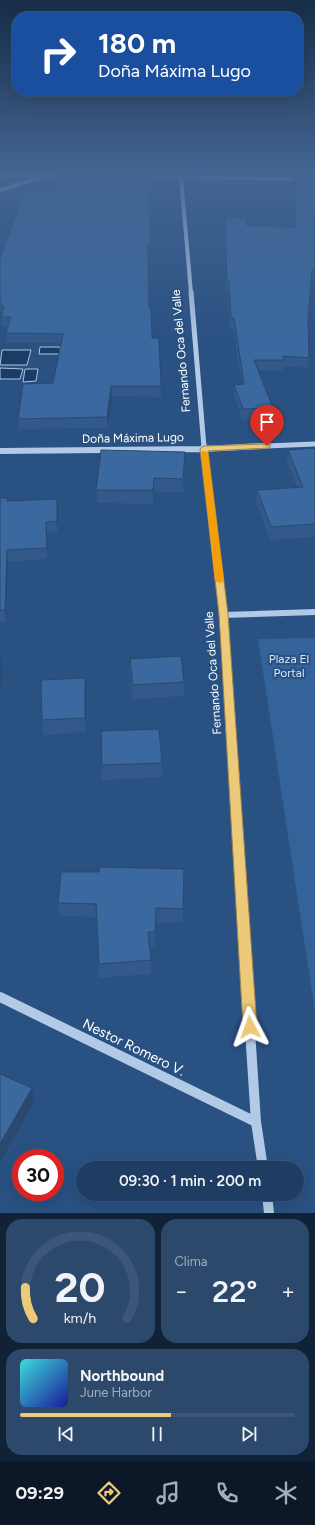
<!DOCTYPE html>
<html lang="es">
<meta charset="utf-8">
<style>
body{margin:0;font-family:Figtree,sans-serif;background:#2c486b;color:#f1f3f6;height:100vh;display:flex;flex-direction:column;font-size:15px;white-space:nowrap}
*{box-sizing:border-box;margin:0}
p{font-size:13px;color:#a1aebe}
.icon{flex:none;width:22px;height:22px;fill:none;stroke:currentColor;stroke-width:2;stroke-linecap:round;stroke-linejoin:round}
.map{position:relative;height:1213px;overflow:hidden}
.side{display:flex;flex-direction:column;gap:6px;padding:6px;background:#112236;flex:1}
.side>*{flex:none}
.hud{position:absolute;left:12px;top:12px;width:291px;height:84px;border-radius:16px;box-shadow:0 4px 16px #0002,0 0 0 1px #3c5677;background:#1a4fa0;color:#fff;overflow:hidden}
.speed{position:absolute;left:12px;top:1149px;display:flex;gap:8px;font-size:20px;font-weight:700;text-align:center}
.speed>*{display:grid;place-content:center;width:52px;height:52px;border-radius:50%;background:#1f3d62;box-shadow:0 4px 16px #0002,0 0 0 1px #3c5677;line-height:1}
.speed .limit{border:6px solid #d22;background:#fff;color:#111}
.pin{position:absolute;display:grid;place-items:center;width:34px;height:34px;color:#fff;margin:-41px -17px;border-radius:50% 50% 50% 0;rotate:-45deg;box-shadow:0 0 4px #0007}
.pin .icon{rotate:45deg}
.me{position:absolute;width:44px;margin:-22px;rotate:356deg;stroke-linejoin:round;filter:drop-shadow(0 0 3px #0008)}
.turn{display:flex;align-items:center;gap:14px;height:84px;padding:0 20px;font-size:18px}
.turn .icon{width:52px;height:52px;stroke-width:2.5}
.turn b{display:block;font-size:28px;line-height:34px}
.big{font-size:30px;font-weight:600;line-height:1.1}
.side .widget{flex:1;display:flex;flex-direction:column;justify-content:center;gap:6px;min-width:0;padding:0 14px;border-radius:16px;background:#2c486b}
.side .dial{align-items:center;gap:0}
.dial svg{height:104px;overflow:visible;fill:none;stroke:#3c5677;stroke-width:7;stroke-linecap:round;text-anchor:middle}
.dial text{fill:#f1f3f6;stroke:none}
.song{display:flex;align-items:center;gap:12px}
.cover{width:48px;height:48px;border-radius:6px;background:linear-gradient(135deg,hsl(180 70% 55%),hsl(240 70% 35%))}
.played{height:4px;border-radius:2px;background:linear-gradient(90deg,#edca79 55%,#3c5677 55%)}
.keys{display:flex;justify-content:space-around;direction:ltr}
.heat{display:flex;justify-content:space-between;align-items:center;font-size:22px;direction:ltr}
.side .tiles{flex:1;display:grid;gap:6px;grid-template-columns:1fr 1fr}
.widget:last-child{grid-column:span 2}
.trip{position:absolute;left:76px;top:1161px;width:228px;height:40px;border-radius:20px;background:#1f3d62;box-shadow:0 4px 16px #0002,0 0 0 1px #3c5677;font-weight:600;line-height:40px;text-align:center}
.dock{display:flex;height:64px;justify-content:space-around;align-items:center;background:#0c1827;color:#a1aebe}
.dock .icon{width:28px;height:28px}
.dock .current{color:#edca79}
.dock b{font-size:18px;color:#f1f3f6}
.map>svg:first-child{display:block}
.green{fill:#34639a}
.water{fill:#1d3c63;stroke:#a7c5e6}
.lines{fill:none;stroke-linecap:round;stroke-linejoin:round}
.minor-far4{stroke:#b2cae6;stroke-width:4}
.minor-far3{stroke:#b2cae6;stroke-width:5}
.minor-far2{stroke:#b2cae6;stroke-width:6}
.minor-far1{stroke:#b2cae6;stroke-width:8}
.minor{stroke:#b2cae6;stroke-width:10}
.wall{fill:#325989}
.shaded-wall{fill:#29496f}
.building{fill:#3a689f;stroke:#29496f}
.route{fill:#edca79;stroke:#9a834f}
.slow{fill:#f59e0b}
.labels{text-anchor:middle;stroke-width:4;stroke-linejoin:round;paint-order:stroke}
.street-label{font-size:12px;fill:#fff;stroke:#295182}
.park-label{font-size:12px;fill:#d5e4f5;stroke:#295182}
.near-street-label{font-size:14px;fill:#fff;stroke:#295182}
</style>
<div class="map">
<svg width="315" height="1213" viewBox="0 0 315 1213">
<rect width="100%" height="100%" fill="#295182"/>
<path class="green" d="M82 172H225L219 175Z
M246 172H315V176H252Z
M315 638V1012L258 639Z"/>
<path class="water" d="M40 347H60V354H39Z
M2 350H31L27 365H0Z
M0 368 23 369 20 379H0Z
M25 369H38L36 381 23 382Z"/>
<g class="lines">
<path class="minor-far4" d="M0 175 70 176
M144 177 315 179
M181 177 191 293
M0 190 38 178"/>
<path class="minor-far3" d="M191 292 204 447
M241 447 315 444"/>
<path class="minor-far2" d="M204 446 225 644
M0 451 204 449 263 446
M223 615 315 612"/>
<path class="minor-far1" d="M225 643 241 894"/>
<path class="minor" d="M241 893 256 1122 263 1168
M0 997 256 1122
M267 1194 269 1213"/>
</g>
<path class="wall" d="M86 172 87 174 106 175 152 183 150 217 151 253H148L149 308 152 338 161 386V397L112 396 108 428 19 429 18 419 53 383 61 343H7L6 333 8 326H2L1 317V313H0V259L55 190Z
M293 172H315V279H312L308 320 309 358 308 368 283 366V370H258L273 408 272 418 242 420 234 395V385L242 384 233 328H230L228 290H226L225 226V218L247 226 295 227 293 182 294 175H293Z
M315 448V537L270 540 256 503 257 490 297 487 287 462 288 450Z
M185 452 183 492H154L153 504 97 503 96 490Z
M0 498H8V501L57 499 58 532 47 533 48 559 8 562 6 621 0 622Z
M0 659 2 670 1 694H0Z
M130 659 184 682V696L133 699 130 674Z
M86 692V732L43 735 42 720Z
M162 763V777L102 780V765Z
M184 869 183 922H156L155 946H149L151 960V974L99 978 96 917 59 916 58 903 99 872Z"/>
<path class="shaded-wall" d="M152 175V183L149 220V212Z
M111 386 112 396 108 428 107 417Z
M154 478V492L153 504V490Z
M57 499 58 510V532L57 521Z
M46 522 47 533 48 559 47 548Z
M7 550 8 562 6 621 5 610Z
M1 659 2 670 1 694 0 682Z
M85 678 86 692V732L85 718Z
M156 908V922L155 946V932Z
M32 1088 34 1102 0 1163V1144Z"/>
<path class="building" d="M63 172H86V174H106V175H152L149 212 151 244H148L149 308H151L152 338H159L161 386H111L107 417 18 419 23 384 53 383 63 334 6 333 11 317H1L4 306H1V303H0V259L25 190H55Z
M294 174 315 175V270H312L308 320 309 358 283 356 284 360H254L273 408 243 409 234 385 244 384 234 318H231L229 281H227L225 218H246L247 226 296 227Z
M315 448V524L271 527 257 490 303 487 288 450Z
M101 450 185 452 183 479 154 478 153 490H96Z
M0 498H8L7 501 57 499V521L46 522 47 548 7 550 5 610H0Z
M181 656 184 682 133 685 130 659Z
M0 659H1L0 681Z
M85 678V718L42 720 41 680Z
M159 729 162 763 102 765 101 731Z
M100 867 184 869 183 909 156 908 155 932H148L151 960 99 964 96 904 58 903 61 872H99Z
M0 1074 32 1088 0 1144Z"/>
<linearGradient id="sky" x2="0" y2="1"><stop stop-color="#172d48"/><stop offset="0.5" stop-color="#436592"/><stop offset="1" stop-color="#436592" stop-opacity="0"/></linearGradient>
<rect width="315" height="342" fill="url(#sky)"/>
<path class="route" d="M267 444 270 445V448L208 451 228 614 257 1027 255 1031 250 1033 245 1031 243 1027 219 614 200 449 204 446Z"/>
<path class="slow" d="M202 451H204L208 453 224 581 219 583 215 581 201 453Z"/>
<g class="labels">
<g class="street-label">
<text transform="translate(181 351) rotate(-95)" y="4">Fernando Oca del Valle</text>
<text transform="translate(133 438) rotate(-1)" y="4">Doña Máxima Lugo</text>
<text transform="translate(213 673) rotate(-94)" y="4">Fernando Oca del Valle</text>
</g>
<g class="park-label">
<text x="289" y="663">Plaza El<tspan x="289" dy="14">Portal</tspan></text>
</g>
<g class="near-street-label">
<text transform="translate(134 1047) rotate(26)" y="5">Nestor Romero V.</text>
</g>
</g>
</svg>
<div class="speed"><div class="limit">30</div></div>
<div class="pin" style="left:267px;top:446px;background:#d93025"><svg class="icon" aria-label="arrive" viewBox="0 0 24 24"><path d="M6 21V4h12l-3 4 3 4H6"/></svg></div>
<svg class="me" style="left:250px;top:1027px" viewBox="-20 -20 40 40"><path d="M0-17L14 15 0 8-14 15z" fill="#edca79" stroke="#fff" stroke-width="4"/></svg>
<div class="trip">09:30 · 1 min · 200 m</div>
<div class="hud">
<div class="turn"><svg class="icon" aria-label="right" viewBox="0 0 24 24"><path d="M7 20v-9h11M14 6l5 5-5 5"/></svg><div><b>180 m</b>Doña Máxima Lugo</div></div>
</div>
</div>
<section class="side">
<div class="tiles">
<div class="widget dial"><svg viewBox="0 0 100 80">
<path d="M14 69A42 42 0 1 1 86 69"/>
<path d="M14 69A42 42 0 0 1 8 45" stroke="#edca79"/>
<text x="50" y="56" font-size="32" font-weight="700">20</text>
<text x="50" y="72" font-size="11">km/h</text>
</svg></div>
<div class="widget"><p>Clima</p>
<div class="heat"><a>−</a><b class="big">22°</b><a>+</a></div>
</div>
<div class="widget">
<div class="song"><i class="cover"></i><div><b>Northbound</b><p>June Harbor</p></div></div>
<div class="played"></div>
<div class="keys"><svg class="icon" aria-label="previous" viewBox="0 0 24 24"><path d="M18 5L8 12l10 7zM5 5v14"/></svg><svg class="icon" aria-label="pause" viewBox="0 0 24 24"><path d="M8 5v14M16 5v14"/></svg><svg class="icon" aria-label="next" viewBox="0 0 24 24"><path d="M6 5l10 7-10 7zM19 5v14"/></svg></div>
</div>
</div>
</section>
<nav class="dock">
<b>09:29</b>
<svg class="icon current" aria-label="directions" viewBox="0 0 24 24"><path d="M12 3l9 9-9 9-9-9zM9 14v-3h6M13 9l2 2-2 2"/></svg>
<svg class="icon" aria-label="music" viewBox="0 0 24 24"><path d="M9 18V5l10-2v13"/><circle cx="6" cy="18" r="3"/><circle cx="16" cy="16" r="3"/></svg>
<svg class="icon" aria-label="phone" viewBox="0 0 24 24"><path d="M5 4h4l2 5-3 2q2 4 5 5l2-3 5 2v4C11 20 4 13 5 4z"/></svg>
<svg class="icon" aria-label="climate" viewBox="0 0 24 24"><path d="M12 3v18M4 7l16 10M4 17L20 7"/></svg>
</nav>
